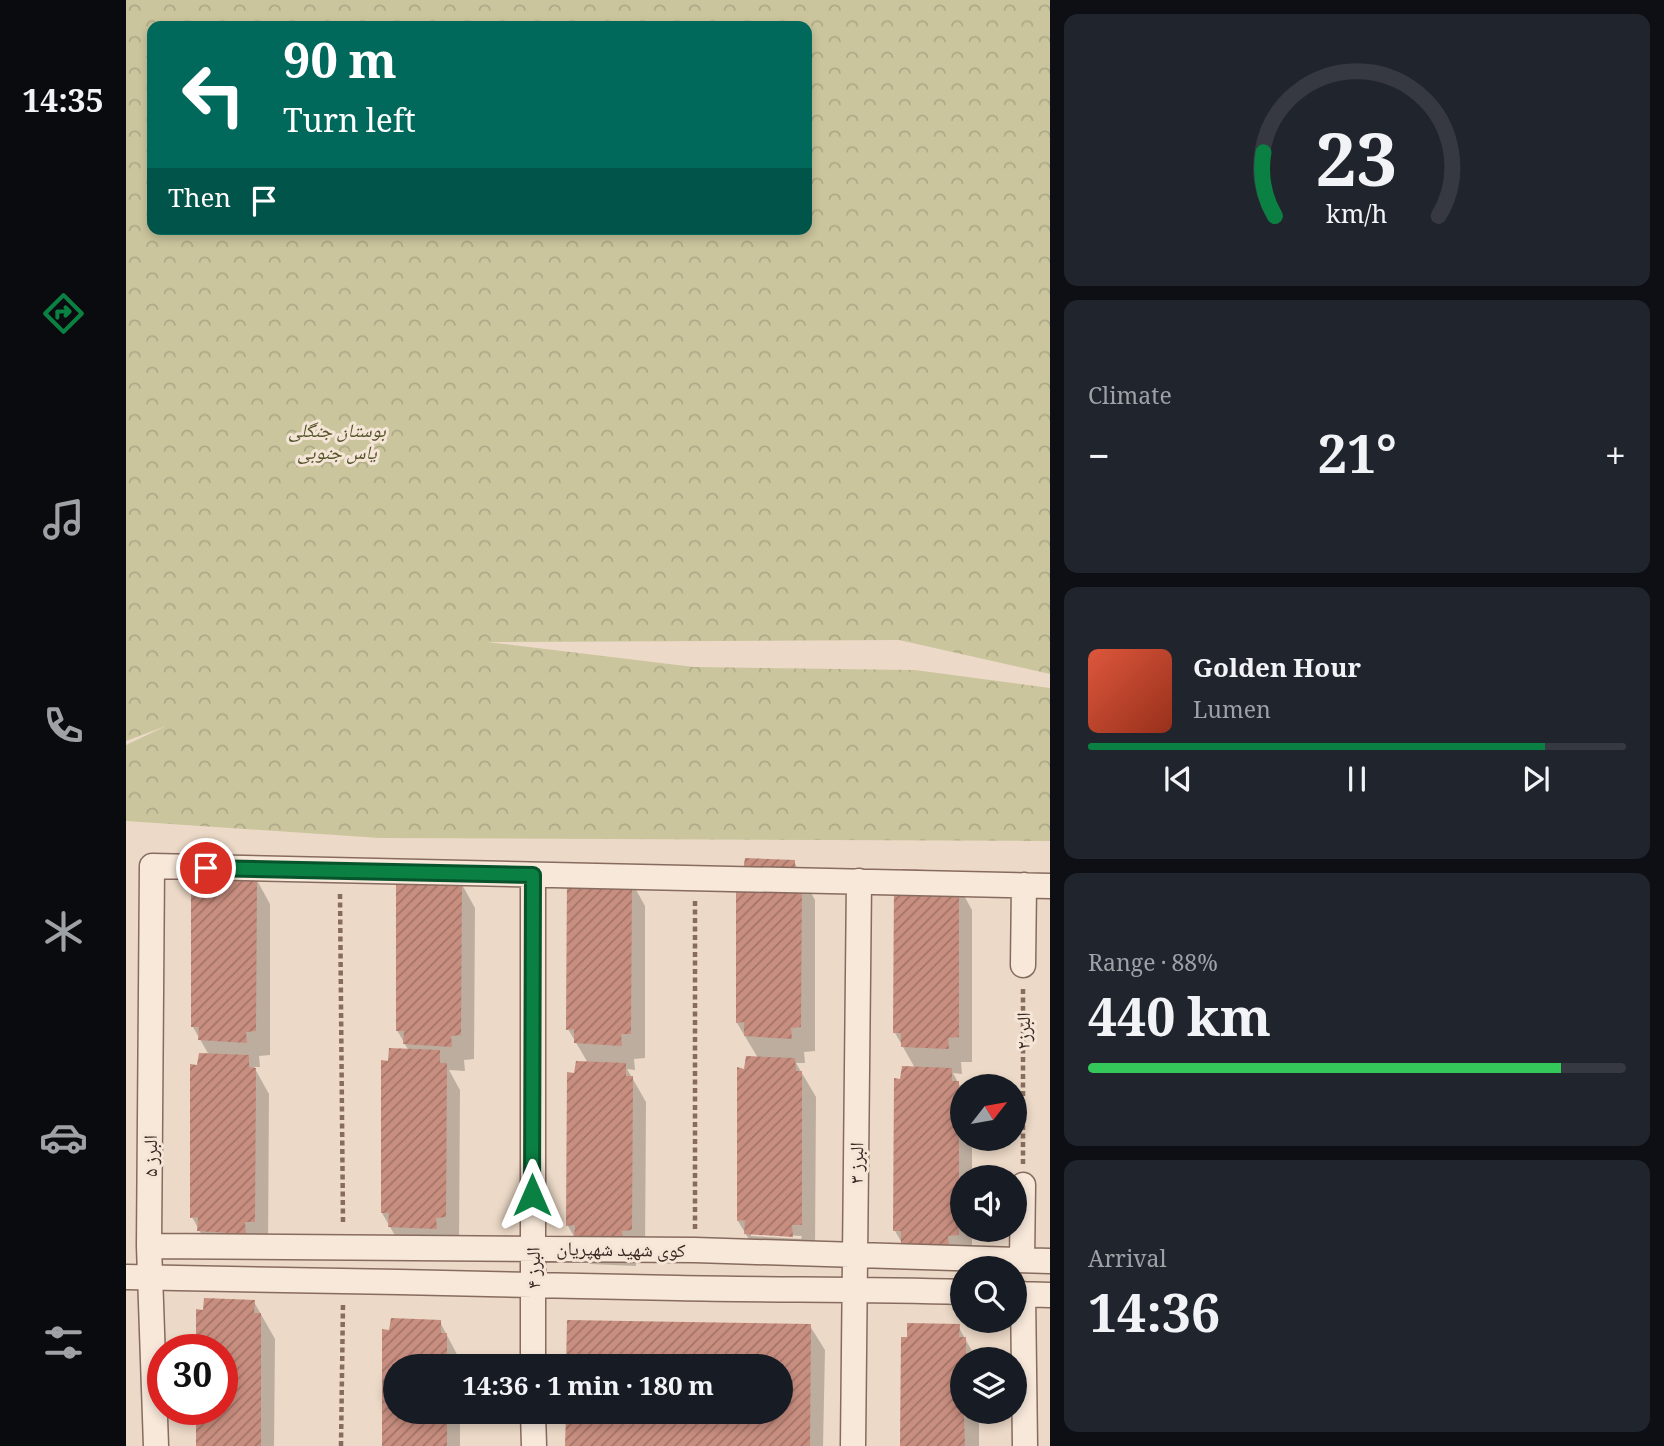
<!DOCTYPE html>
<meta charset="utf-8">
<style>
body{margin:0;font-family:Georgia,"Noto Naskh Arabic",serif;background:#20242c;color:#f1f3f6;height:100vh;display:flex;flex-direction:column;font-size:26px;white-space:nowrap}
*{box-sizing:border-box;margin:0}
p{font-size:23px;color:#9ea1a6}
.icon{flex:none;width:38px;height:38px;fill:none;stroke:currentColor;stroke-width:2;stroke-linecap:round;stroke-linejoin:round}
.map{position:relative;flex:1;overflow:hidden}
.side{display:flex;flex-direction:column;gap:14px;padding:14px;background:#0d0f14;width:614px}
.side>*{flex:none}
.top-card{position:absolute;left:21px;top:21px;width:665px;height:214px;border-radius:14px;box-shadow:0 4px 10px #0003;background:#00695c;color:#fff;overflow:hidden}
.needle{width:46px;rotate:59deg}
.tools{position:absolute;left:824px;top:1074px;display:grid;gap:14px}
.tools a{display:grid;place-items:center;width:77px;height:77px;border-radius:50%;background:#171b24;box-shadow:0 4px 10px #0003;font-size:35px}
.speed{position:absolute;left:21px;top:1334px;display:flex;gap:14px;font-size:35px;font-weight:700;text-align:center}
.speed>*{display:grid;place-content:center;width:91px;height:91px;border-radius:50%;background:#171b24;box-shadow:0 4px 10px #0003;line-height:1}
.speed .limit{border:10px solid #d22;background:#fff;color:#111}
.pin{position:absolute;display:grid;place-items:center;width:60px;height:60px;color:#fff;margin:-30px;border:4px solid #fff;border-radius:50%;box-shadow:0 2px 7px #0007}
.me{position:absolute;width:77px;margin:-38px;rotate:0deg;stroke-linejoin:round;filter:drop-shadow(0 0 5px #0008)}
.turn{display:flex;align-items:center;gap:24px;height:147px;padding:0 21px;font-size:32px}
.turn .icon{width:91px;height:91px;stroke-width:2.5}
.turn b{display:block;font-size:49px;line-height:60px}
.then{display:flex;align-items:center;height:66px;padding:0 21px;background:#0003;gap:14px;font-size:26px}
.big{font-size:52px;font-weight:800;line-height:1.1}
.side .card{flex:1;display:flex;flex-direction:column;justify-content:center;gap:10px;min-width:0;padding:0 24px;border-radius:14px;background:#20242c}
.side .dial{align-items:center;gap:0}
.dial svg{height:182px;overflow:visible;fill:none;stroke:#363941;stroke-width:7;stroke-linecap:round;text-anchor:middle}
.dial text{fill:#f1f3f6;stroke:none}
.song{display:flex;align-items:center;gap:21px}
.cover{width:84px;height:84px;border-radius:10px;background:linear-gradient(135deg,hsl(10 70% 55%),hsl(10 70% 35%))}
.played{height:7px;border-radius:4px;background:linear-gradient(90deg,#0b8043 85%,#363941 85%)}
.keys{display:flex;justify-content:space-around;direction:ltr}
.heat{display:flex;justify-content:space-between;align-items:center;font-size:38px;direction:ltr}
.charge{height:10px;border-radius:5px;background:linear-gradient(90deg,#34c759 88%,#363941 0)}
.trip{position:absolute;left:257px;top:1354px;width:410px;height:70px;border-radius:35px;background:#171b24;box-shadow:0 4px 10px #0003;font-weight:800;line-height:70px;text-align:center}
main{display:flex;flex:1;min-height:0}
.menu{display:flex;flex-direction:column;width:126px;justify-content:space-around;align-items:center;background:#090b0e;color:#9ea1a6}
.menu .icon{width:49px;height:49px}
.menu .selected{color:#0b8043}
.menu b{font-size:32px;color:#f1f3f6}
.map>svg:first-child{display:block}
.park{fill:url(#park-crowns);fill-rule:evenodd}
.shadow{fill:#0003;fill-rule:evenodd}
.building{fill:url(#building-hatch)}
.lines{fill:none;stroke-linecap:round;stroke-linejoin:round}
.street-casing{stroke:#876b5e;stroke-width:27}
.path{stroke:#876b5e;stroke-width:4.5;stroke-dasharray:5 3.5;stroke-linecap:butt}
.street{stroke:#f7e8da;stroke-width:24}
.route-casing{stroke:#07532c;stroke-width:18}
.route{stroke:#0b8043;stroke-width:12}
.labels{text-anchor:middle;stroke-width:6;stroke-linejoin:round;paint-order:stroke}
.park-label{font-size:19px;font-style:italic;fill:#525328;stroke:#f4e5d7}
.street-label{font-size:19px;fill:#382720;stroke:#f4e5d7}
</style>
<main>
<nav class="menu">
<b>14:35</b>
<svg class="icon selected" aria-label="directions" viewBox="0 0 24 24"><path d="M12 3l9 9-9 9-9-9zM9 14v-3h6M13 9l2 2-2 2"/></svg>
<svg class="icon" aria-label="music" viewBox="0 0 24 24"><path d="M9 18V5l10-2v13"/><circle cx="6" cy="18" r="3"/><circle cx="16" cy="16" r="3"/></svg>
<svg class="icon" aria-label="phone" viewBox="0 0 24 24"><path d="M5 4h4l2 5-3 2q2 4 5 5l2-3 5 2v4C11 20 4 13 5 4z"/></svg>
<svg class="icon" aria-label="climate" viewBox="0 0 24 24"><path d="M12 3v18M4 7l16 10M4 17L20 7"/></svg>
<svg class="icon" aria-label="car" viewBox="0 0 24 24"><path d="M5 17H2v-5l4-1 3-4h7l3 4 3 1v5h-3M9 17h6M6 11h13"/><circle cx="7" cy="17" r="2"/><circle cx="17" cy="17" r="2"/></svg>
<svg class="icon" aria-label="filters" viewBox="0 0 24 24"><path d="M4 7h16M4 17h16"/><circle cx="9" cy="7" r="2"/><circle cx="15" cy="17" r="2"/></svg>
</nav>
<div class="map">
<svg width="924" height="1446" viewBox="0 0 924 1446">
<defs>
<pattern id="park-crowns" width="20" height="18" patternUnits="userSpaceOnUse" patternTransform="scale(1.75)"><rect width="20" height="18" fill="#cac59c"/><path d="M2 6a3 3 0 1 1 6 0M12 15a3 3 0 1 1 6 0" fill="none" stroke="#aea986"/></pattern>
<pattern id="building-hatch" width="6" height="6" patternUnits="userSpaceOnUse" patternTransform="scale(1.75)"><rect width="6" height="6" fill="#c88e80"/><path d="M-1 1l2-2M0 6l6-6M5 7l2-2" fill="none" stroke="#a37468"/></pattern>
</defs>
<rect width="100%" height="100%" fill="#ecd9c7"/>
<path class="park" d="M0 0H924V674L773 640 361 642 568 667 789 670 924 688V841L254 838 0 821V745L40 726 0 741ZM26 26H681V229H26Z"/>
<path class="shadow" d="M668 862 689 900V1051L678 1052 679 1063H670L690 1097 689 1249 634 1258 612 1221 619 1071 632 1058 611 1023 612 872ZM625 1233 676 1236 675 1239 625 1236Z
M123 866 144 904V1055L133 1056 134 1067H128L143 1094 142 1246 87 1255 66 1217 72 1067 83 1055 67 1027Z
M498 868 519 906V1058L508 1059 509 1070 501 1069 520 1102 519 1254 509 1255 510 1266 464 1264 442 1226 449 1075 462 1063 442 1029Z
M328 870 349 908 348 1059 338 1060 339 1071 323 1070 334 1090 333 1242 278 1251 256 1213 257 1062 263 1063 283 1051 271 1030Z
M825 872 846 910V1062H835L836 1074 827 1073 836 1090V1139H846V1178H836V1230H846V1260H835L836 1271 791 1269 769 1231 776 1081 789 1068 769 1033Z
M128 1302 149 1339 148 1446H71L72 1409H96V1349H72V1311Z
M314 1322 334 1360V1367H270V1412H334V1446H257L258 1331Z
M684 1326 699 1350 697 1446H441L654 1412Z
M832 1326 851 1360H836V1412H853V1446H775Z"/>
<path class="building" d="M619 858 669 860V873H676L675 1027 665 1028 666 1039 618 1036V1022L610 1023V870L617 871Z
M776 869 826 871V883H833V1037L822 1038 823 1049 775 1047V1033H767L768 880 774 881Z
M65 874 131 877 130 1031 120 1032 121 1043 72 1040 73 1027H65Z
M441 876 506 880 505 1034H495L496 1046 448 1043V1029L440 1030Z
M270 877 336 881 335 1035 325 1036 326 1047 277 1044 278 1031H270Z
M263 1048 314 1050V1063H321L320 1217 310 1218 311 1229 262 1227 263 1213H255V1060L262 1061Z
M73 1053 123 1055V1067L130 1068 129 1222H119L120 1234 71 1231 72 1217 64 1218V1064L71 1065Z
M620 1056 669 1058 670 1071H676V1225H666L667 1237 618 1234 619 1220 611 1221V1067L618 1069Z
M450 1061 500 1063V1076H507L506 1230 496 1231 497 1242 448 1239 449 1225 440 1226 441 1072 448 1073Z
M776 1066 826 1068V1081H833V1235L822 1236 823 1247 775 1245V1231H767L768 1078 774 1079Z
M78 1298 129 1300 128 1313H135V1446H70V1409H96V1349H70V1309L77 1310Z
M265 1318 315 1320V1333H321V1367H270V1412H321V1446H256V1329L263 1330Z
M441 1320 685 1324 684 1446H439L440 1412H654V1367H440Z
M781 1323 834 1324 833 1337H840V1360H836L839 1446H774L775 1337H781Z"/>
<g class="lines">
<g class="street-casing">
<path id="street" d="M407 875V1367
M897 965 898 885
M23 1246 569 1250 924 1261
M896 1260 897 1185
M0 1277C184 1281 367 1283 551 1288 646 1290 741 1289 836 1292
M889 1294 924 1295
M897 1294 899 1446
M407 1412 408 1446
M30 1446 23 1246 26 866 924 886
M727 1446 733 881"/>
</g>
<path class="path" d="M214 894 217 1224
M569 901V1229
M897 1164V987
M215 1446 217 1303"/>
<use href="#street" class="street"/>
</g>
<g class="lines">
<g class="route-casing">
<path id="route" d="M80 868 407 875 406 1195"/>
</g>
<use href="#route" class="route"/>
</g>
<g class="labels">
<g class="park-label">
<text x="211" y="437">بوستان جنگلی<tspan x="211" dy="22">یاس جنوبی</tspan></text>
</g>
<g class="street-label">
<text transform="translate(897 1031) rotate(-90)" y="7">البرز۲</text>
<text transform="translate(24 1156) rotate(-90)" y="7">البرز ۵</text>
<text transform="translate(730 1163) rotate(-89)" y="7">البرز ۳</text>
<text transform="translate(495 1249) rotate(1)" y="7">کوی شهید شهپریان</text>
<text transform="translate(407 1268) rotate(-91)" y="7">البرز ۴</text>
</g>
</g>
</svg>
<div class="tools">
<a><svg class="needle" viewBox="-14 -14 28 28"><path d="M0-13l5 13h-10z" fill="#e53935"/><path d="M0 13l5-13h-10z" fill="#9ea1a6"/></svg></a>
<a><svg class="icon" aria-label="sound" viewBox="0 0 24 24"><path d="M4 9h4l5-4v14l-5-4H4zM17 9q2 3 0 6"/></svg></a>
<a><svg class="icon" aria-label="search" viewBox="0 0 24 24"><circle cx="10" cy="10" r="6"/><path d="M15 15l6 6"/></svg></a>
<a><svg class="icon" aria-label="layers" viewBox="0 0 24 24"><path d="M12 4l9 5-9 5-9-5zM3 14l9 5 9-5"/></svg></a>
</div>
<div class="speed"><div class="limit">30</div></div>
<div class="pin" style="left:80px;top:868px;background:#d93025"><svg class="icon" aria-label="arrive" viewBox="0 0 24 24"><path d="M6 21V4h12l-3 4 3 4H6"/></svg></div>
<svg class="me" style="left:406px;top:1195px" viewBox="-20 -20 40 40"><path d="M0-17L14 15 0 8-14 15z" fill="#0b8043" stroke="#fff" stroke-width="4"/></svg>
<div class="trip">14:36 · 1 min · 180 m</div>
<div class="top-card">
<div class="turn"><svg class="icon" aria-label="left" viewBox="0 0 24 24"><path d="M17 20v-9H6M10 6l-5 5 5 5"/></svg><div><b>90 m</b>Turn left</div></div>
<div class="then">Then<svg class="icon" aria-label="arrive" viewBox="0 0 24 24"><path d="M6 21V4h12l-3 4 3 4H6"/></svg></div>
</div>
</div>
<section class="side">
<div class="card dial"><svg viewBox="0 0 100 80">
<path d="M14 69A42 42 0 1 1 86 69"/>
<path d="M14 69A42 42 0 0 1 9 41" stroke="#0b8043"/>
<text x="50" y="56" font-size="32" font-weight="700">23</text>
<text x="50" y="72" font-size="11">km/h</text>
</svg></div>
<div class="card"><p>Climate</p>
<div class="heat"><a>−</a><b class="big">21°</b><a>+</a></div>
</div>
<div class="card">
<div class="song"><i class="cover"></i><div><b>Golden Hour</b><p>Lumen</p></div></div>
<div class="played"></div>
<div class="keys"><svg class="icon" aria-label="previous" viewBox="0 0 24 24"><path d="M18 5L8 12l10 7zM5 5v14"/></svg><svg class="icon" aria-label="pause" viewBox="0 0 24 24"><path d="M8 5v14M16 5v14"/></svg><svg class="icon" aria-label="next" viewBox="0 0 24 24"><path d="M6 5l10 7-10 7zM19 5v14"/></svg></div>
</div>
<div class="card"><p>Range · 88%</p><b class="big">440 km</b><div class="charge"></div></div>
<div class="card"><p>Arrival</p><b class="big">14:36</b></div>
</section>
</main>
